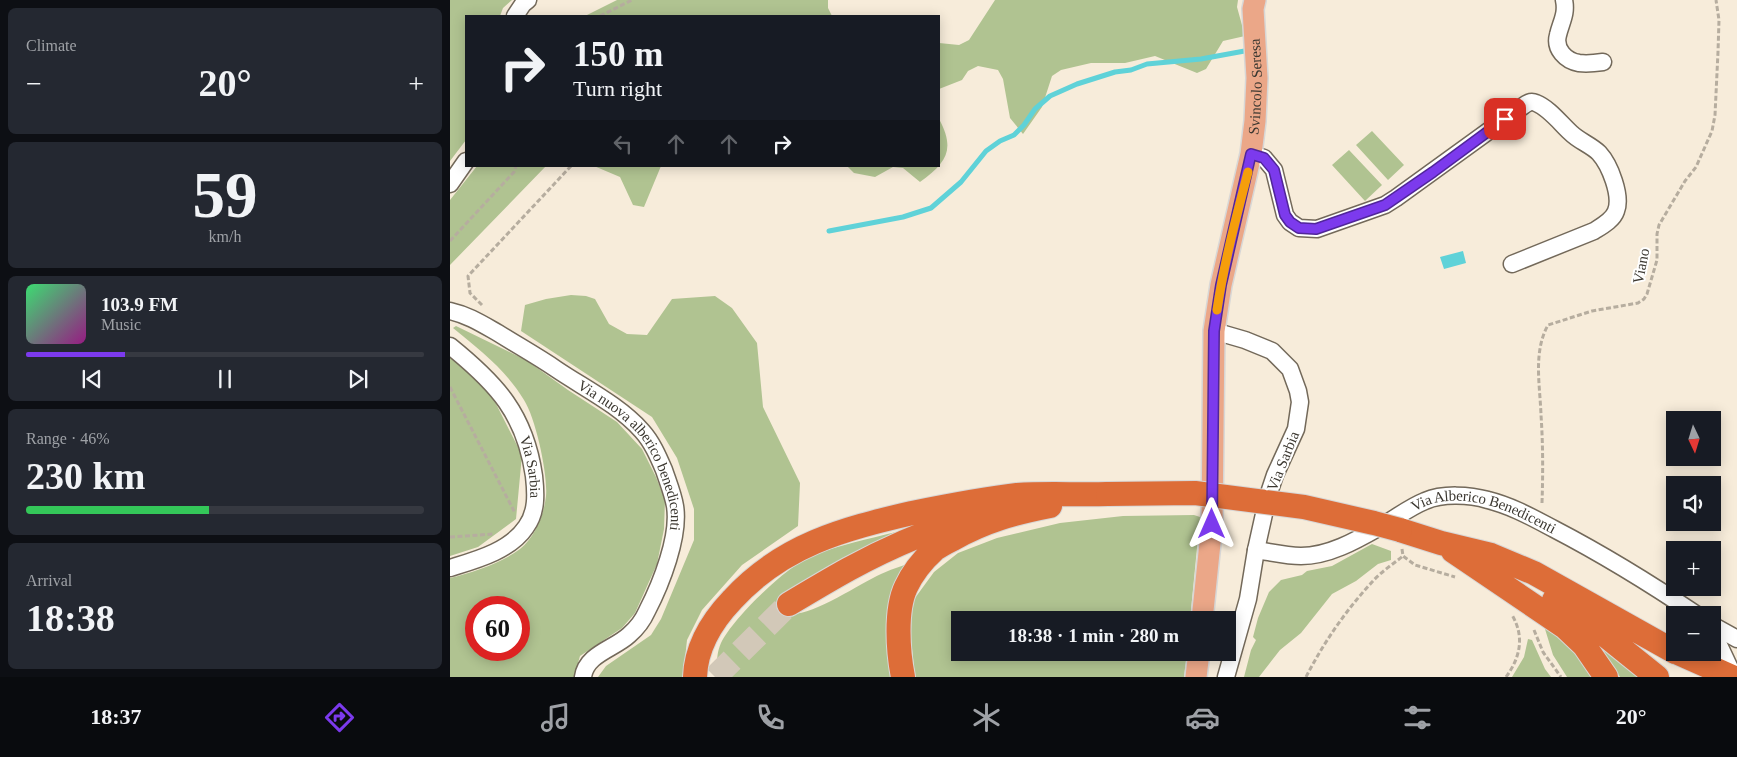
<!DOCTYPE html>
<meta charset="utf-8">
<style>
body{margin:0;font-family:Georgia,serif;background:#242831;color:#f1f3f6;height:100vh;display:flex;flex-direction:column;font-size:19px;white-space:nowrap}
*{box-sizing:border-box;margin:0}
p{font-size:16px;color:#9ea1a6}
.icon{flex:none;width:28px;height:28px;fill:none;stroke:currentColor;stroke-width:2;stroke-linecap:round;stroke-linejoin:round}
.map{position:relative;flex:1;overflow:hidden}
.panel{display:flex;flex-direction:column;gap:8px;padding:8px;background:#0d0f14;width:450px}
.panel>*{flex:none}
.banner{position:absolute;left:15px;top:15px;width:475px;height:152px;border-radius:0px;box-shadow:0 2px 12px #0003;background:#171b24;color:#f1f3f6;overflow:hidden}
.needle{width:32px;rotate:176deg}
.fabs{position:absolute;left:1216px;top:411px;display:grid;gap:10px}
.fabs a{display:grid;place-items:center;width:55px;height:55px;border-radius:0px;background:#171b24;box-shadow:0 2px 12px #0003;font-size:25px}
.speed{position:absolute;left:15px;top:596px;display:flex;gap:10px;font-size:25px;font-weight:700;text-align:center}
.speed>*{display:grid;place-content:center;width:65px;height:65px;border-radius:50%;background:#171b24;box-shadow:0 2px 12px #0003;line-height:1}
.speed .limit{border:8px solid #d22;background:#fff;color:#111}
.pin{position:absolute;display:grid;place-items:center;width:42px;height:42px;color:#fff;margin:-21px;border-radius:10px;box-shadow:0 2px 8px #0006}
.me{position:absolute;width:55px;margin:-28px;rotate:0deg;stroke-linejoin:round;filter:drop-shadow(0 0 4px #0008)}
.turn{display:flex;align-items:center;gap:18px;height:105px;padding:0 25px;font-size:22px}
.turn .icon{width:65px;height:65px;stroke-width:2.5}
.turn b{display:block;font-size:35px;line-height:42px}
.lanes{display:flex;align-items:center;height:48px;padding:0 25px;background:#0003;justify-content:center;gap:25px;direction:ltr}
.lanes .off{opacity:.35}
.big{font-size:38px;font-weight:800;line-height:1.1}
.panel .widget{flex:1;display:flex;flex-direction:column;justify-content:center;gap:8px;min-width:0;padding:0 18px;border-radius:8px;background:#242831}
.panel .dial{align-items:center;gap:0}
.dial b{font-size:65px;line-height:1}
.song{display:flex;align-items:center;gap:15px}
.cover{width:60px;height:60px;border-radius:8px;background:linear-gradient(135deg,hsl(140 70% 55%),hsl(310 70% 35%))}
.played{height:5px;border-radius:2px;background:linear-gradient(90deg,#7c3aed 25%,#363941 25%)}
.keys{display:flex;justify-content:space-around;direction:ltr}
.heat{display:flex;justify-content:space-between;align-items:center;font-size:28px;direction:ltr}
.charge{height:8px;border-radius:4px;background:linear-gradient(90deg,#34c759 46%,#363941 0)}
.trip{position:absolute;left:501px;top:611px;width:285px;height:50px;border-radius:0px;background:#171b24;box-shadow:0 2px 12px #0003;font-weight:800;line-height:50px;text-align:center}
.tabs{display:flex;height:80px;justify-content:space-around;align-items:center;background:#090b0e;color:#9ea1a6}
.tabs .icon{width:35px;height:35px}
.tabs .active{color:#7c3aed}
.tabs b{font-size:22px;color:#f1f3f6}
main{display:flex;flex:1;min-height:0}
.map>svg:first-child{display:block}
.green{fill:#b0c391;fill-rule:evenodd}
.water{fill:#5fd2d8}
.lines{fill:none;stroke-linecap:round;stroke-linejoin:round}
.stream{stroke:#5fd2d8;stroke-width:5}
.highway-tunnel{stroke:#d2c8b8;stroke-width:24;stroke-dasharray:24 12;stroke-linecap:butt}
.minor-casing{stroke:#73695a;stroke-width:19}
.major-casing{stroke:#d8d7d6;stroke-width:24}
.highway-casing{stroke:#d8d7d6;stroke-width:26}
.path{stroke:#b6ad9f;stroke-width:3;stroke-dasharray:5 2.5;stroke-linecap:butt}
.minor{stroke:#fff;stroke-width:16}
.major{stroke:#eba788;stroke-width:21}
.highway{stroke:#dd6d38;stroke-width:24}
.highway-bridge-casing{stroke:#d8d7d6;stroke-width:26;stroke-linecap:butt}
.highway-bridge{stroke:#dd6d38;stroke-width:24}
.route-casing{stroke:#51269a;stroke-width:12}
.route{stroke:#7c3aed;stroke-width:9}
.slow{stroke:#f59e0b;stroke-width:9}
.labels{text-anchor:middle;stroke-width:4;stroke-linejoin:round;paint-order:stroke}
.street-label{font-size:15px;fill:#3c3831;stroke:#fff}
</style>
<main>
<section class="panel">
<div class="widget"><p>Climate</p>
<div class="heat"><a>−</a><b class="big">20°</b><a>+</a></div>
</div>
<div class="widget dial"><b>59</b><p>km/h</p></div>
<div class="widget">
<div class="song"><i class="cover"></i><div><b>103.9 FM</b><p>Music</p></div></div>
<div class="played"></div>
<div class="keys"><svg class="icon" aria-label="previous" viewBox="0 0 24 24"><path d="M18 5L8 12l10 7zM5 5v14"/></svg><svg class="icon" aria-label="pause" viewBox="0 0 24 24"><path d="M8 5v14M16 5v14"/></svg><svg class="icon" aria-label="next" viewBox="0 0 24 24"><path d="M6 5l10 7-10 7zM19 5v14"/></svg></div>
</div>
<div class="widget"><p>Range · 46%</p><b class="big">230 km</b><div class="charge"></div></div>
<div class="widget"><p>Arrival</p><b class="big">18:38</b></div>
</section>
<div class="map">
<svg width="1287" height="677" viewBox="0 0 1287 677">
<rect width="100%" height="100%" fill="#f7ecda"/>
<path class="green" d="M0 0H62L53 8 50 16H16V140L0 161Z
M167 0H378V8L382 16H135Z
M545 0H788L787 7 795 36 773 41 756 69 747 73 705 56 675 63H641L611 70 602 76 592 107 573 134 560 118 553 79 548 70 528 66 518 71 512 80 489 89V43L509 45 519 40Z
M489 119C506 150 496 163 470 182L453 168 443 167 425 177 404 173 397 166H489Z
M922 131 954 165 938 180 906 145Z
M899 150 932 185 915 201 882 165Z
M27 166H96L0 265V200Z
M144 166H211L194 207 183 205 170 177Z
M121 295 136 296 145 299 159 324 177 334 197 335 222 299 265 296 282 308 307 343 313 407 350 483 348 526 292 565 252 610 237 640 233 677H148L156 666 201 635 211 619 244 540V509L227 458 202 417 71 331 75 305 96 299Z
M6 326 76 360 118 390 167 422 192 449 206 477 215 500 214 529 207 564 185 613 172 628 130 656 124 677H0V578C23 572 50 564 70 549 85 537 94 515 96 496 98 475 86 419 74 400 56 370 30 350 3 328ZM26 608H69V650H26Z
M0 357 40 392 72 455 66 519 28 547 0 556Z
M744 515 750 517 740 620H510V652L737 653 734 677H465L459 620 465 598 484 572 508 553 547 538 610 523 673 516Z
M446 532 421 544 342 590 339 614C361 617 409 584 431 574 444 568 458 564 471 559L449 677H267C267 665 266 654 271 643 283 618 336 567 361 556 389 545 418 539 446 532Z
M922 544 941 551V560L928 564 906 581 882 594 851 633 830 650 809 677H794L801 650 806 640 803 637 808 618 819 592 831 580 852 575 857 571 882 566Z
M1091 616 1114 636 1142 677H1117L1103 655Z
M1078 639 1082 640 1095 669 1101 677H1062L1074 657Z
M1148 642 1190 677H1170L1145 643Z"/>
<path class="water" d="M1013 251 1016 263 994 269 990 257Z"/>
<g class="lines">
<path class="stream" d="M379 231 453 217 481 208 511 182 536 151 550 141 564 135 574 125 585 109 600 96 627 84 665 72 681 70 697 64 751 59 800 50"/>
<path class="highway-tunnel" d="M265 677 339 604"/>
<g class="minor-casing">
<g id="minor">
<path d="M1114 0C1117 14 1111 22 1108 35 1104 49 1116 61 1129 63 1137 64 1146 63 1153 62"/>
<path d="M65 16 73 4 78 0"/>
<path d="M801 154 814 158 824 170 835 215 840 222 849 228 867 229 935 205 946 198 1069 109C1075 105 1079 100 1086 103 1099 108 1111 124 1121 133 1129 141 1141 145 1149 153 1160 165 1172 196 1166 211 1163 220 1152 226 1144 231L1062 264"/>
<path d="M0 184 16 161"/>
<path id="s1" d="M0 311C18 315 32 324 48 333 67 345 87 356 106 369 134 388 169 405 192 431 202 442 208 456 214 470 218 482 223 494 225 506 230 536 211 584 197 611 193 620 186 629 179 635 164 649 136 654 133 677"/>
<path d="M764 331 795 340 822 351 840 369 848 391 850 402 846 429 825 475 818 496 806 550 798 599 776 677"/>
<path id="s2" d="M0 346C47 384 75 414 84 476 86 494 87 512 76 527 60 551 26 560 0 568"/>
<path id="s3" d="M806 550C820 552 836 556 851 556 881 556 910 538 935 524 949 516 960 507 975 501 993 493 1020 495 1038 500 1062 506 1083 518 1104 529 1154 555 1201 584 1247 615"/>
<path d="M1262 625 1287 639"/>
<path d="M1262 630 1284 677"/>
</g>
</g>
<g class="major-casing">
<g id="major">
<path id="s4" d="M752 620 762 524 764 331 771 285 801 154 805 121 807 78 803 9 805 0"/>
<path d="M746 677 749 652"/>
</g>
</g>
<g class="highway-casing">
<path id="highway" d="M950 530 991 543 1041 555 1084 573 1225 652
M1003 551 1115 627 1134 645 1156 677
M1104 600 1156 636 1207 677
M339 604C359 592 379 580 399 569 443 545 492 525 540 511
M1226 652 1282 677
M245 677C246 647 262 621 282 600 332 545 393 529 462 513 497 506 532 499 567 495 597 493 628 495 658 494
M453 677C448 652 445 610 456 587 462 574 473 560 484 550 489 546 497 542 503 539 535 521 564 513 600 506"/>
</g>
<path class="path" d="M150 16 182 0
M0 241 64 172 66 166
M32 305 20 293 18 276 121 166
M0 387 65 513
M1092 503C1093 474 1093 444 1091 415 1090 385 1083 352 1098 325L1142 311 1188 303 1194 299 1197 294 1207 260V234L1209 225 1235 181 1246 167 1262 131 1265 115 1268 52 1269 20 1266 0
M0 537 44 534
M952 549 953 556 965 565 1005 577
M1084 630 1093 652 1111 677
M856 677C874 642 896 610 923 581 931 572 943 564 953 556
M1056 677C1070 658 1075 637 1062 615"/>
<use href="#minor" class="minor"/>
<use href="#major" class="major"/>
<use href="#highway" class="highway"/>
<g class="highway-bridge-casing">
<path id="highway-bridge" d="M658 494 745 493 854 507 924 523 950 530"/>
</g>
<use href="#highway-bridge" class="highway-bridge"/>
</g>
<g class="lines">
<g class="route-casing">
<path id="route" d="M762 524 764 331 771 285 801 154 814 158 824 170 835 215 840 222 849 228 866 229 935 205 983 172 1055 119"/>
</g>
<use href="#route" class="route"/>
<path class="slow" d="M767 310C774 263 786 218 798 172"/>
</g>
<g class="labels">
<g class="street-label">
<text dy="5" stroke="none"><textPath href="#s4" startOffset="538">Svincolo Seresa</textPath></text>
<text transform="translate(1191 266) rotate(-79)" y="5">Viano</text>
<text dy="5" stroke="none"><textPath href="#s1" startOffset="242">Via nuova alberico benedicenti</textPath></text>
<text transform="translate(833 461) rotate(-68)" y="5">Via Sarbia</text>
<text dy="5" stroke="none"><textPath href="#s2" startOffset="150">Via Sarbia</textPath></text>
<text dy="5" stroke="none"><textPath href="#s3" startOffset="244">Via Alberico Benedicenti</textPath></text>
</g>
</g>
</svg>
<div class="fabs">
<a><svg class="needle" viewBox="-14 -14 28 28"><path d="M0-13l5 13h-10z" fill="#e53935"/><path d="M0 13l5-13h-10z" fill="#9ea1a6"/></svg></a>
<a><svg class="icon" aria-label="sound" viewBox="0 0 24 24"><path d="M4 9h4l5-4v14l-5-4H4zM17 9q2 3 0 6"/></svg></a>
<a>+</a>
<a>−</a>
</div>
<div class="speed"><div class="limit">60</div></div>
<div class="pin" style="left:1055px;top:119px;background:#d93025"><svg class="icon" aria-label="arrive" viewBox="0 0 24 24"><path d="M6 21V4h12l-3 4 3 4H6"/></svg></div>
<svg class="me" style="left:762px;top:524px" viewBox="-20 -20 40 40"><path d="M0-17L14 15 0 8-14 15z" fill="#7c3aed" stroke="#fff" stroke-width="4"/></svg>
<div class="trip">18:38 · 1 min · 280 m</div>
<div class="banner">
<div class="turn"><svg class="icon" aria-label="right" viewBox="0 0 24 24"><path d="M7 20v-9h11M14 6l5 5-5 5"/></svg><div><b>150 m</b>Turn right</div></div>
<div class="lanes"><svg class="icon off" aria-label="left" viewBox="0 0 24 24"><path d="M17 20v-9H6M10 6l-5 5 5 5"/></svg><svg class="icon off" aria-label="ahead" viewBox="0 0 24 24"><path d="M12 20V5M6 11l6-6 6 6"/></svg><svg class="icon off" aria-label="ahead" viewBox="0 0 24 24"><path d="M12 20V5M6 11l6-6 6 6"/></svg><svg class="icon" aria-label="right" viewBox="0 0 24 24"><path d="M7 20v-9h11M14 6l5 5-5 5"/></svg></div>
</div>
</div>
</main>
<nav class="tabs">
<b>18:37</b>
<svg class="icon active" aria-label="directions" viewBox="0 0 24 24"><path d="M12 3l9 9-9 9-9-9zM9 14v-3h6M13 9l2 2-2 2"/></svg>
<svg class="icon" aria-label="music" viewBox="0 0 24 24"><path d="M9 18V5l10-2v13"/><circle cx="6" cy="18" r="3"/><circle cx="16" cy="16" r="3"/></svg>
<svg class="icon" aria-label="phone" viewBox="0 0 24 24"><path d="M5 4h4l2 5-3 2q2 4 5 5l2-3 5 2v4C11 20 4 13 5 4z"/></svg>
<svg class="icon" aria-label="climate" viewBox="0 0 24 24"><path d="M12 3v18M4 7l16 10M4 17L20 7"/></svg>
<svg class="icon" aria-label="car" viewBox="0 0 24 24"><path d="M5 17H2v-5l4-1 3-4h7l3 4 3 1v5h-3M9 17h6M6 11h13"/><circle cx="7" cy="17" r="2"/><circle cx="17" cy="17" r="2"/></svg>
<svg class="icon" aria-label="filters" viewBox="0 0 24 24"><path d="M4 7h16M4 17h16"/><circle cx="9" cy="7" r="2"/><circle cx="15" cy="17" r="2"/></svg>
<b>20°</b>
</nav>
